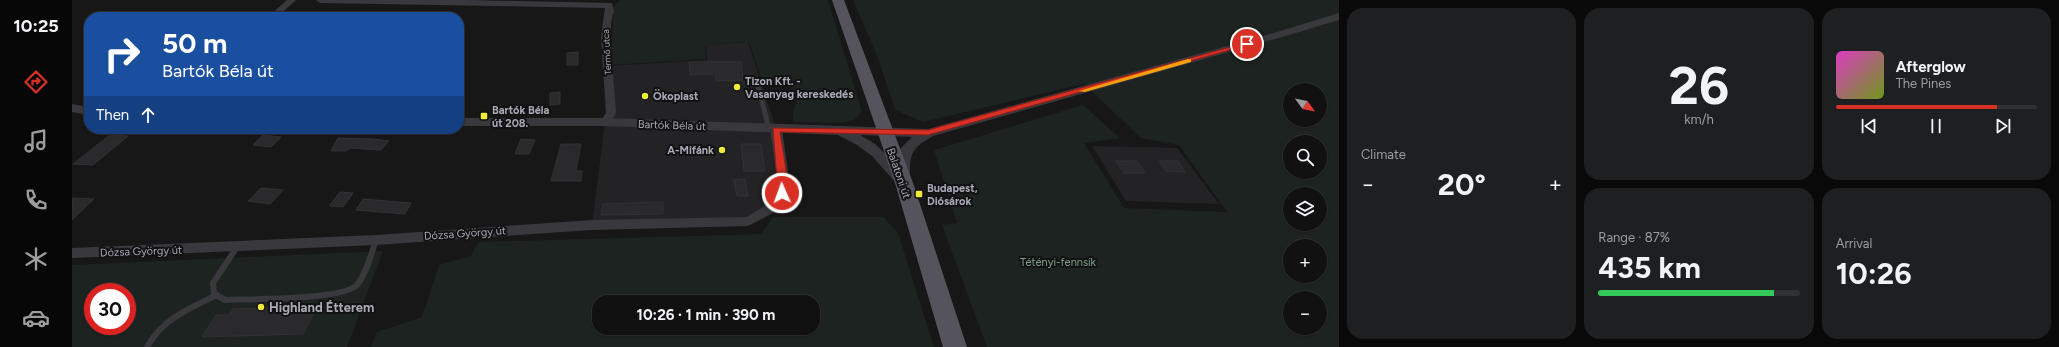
<!DOCTYPE html>
<meta charset="utf-8">
<style>
body{margin:0;font-family:Figtree,sans-serif;background:#1e1f20;color:#f1f3f6;height:100vh;display:flex;flex-direction:column;font-size:15px;white-space:nowrap}
*{box-sizing:border-box;margin:0}
p{font-size:13px;color:#9c9d9f}
.icon{flex:none;width:22px;height:22px;fill:none;stroke:currentColor;stroke-width:2;stroke-linecap:round;stroke-linejoin:round}
.map{position:relative;flex:1;overflow:hidden}
.drawer{display:flex;flex-direction:column;gap:8px;padding:8px;background:#09090a;width:720px}
.drawer>*{flex:none}
.hud{position:absolute;left:12px;top:12px;width:380px;height:122px;border-radius:16px;box-shadow:0 1px 3px #0004,0 0 0 1px #303132;background:#1a4fa0;color:#fff;overflow:hidden}
.needle{width:26px;rotate:123deg}
.fabs{position:absolute;left:1211px;top:83px;display:grid;gap:8px}
.fabs a{display:grid;place-items:center;width:44px;height:44px;border-radius:50%;background:#111112;box-shadow:0 1px 3px #0004,0 0 0 1px #303132;font-size:20px}
.speed{position:absolute;left:12px;top:283px;display:flex;gap:8px;font-size:20px;font-weight:700;text-align:center}
.speed>*{display:grid;place-content:center;width:52px;height:52px;border-radius:50%;background:#111112;box-shadow:0 1px 3px #0004,0 0 0 1px #303132;line-height:1}
.speed .limit{border:6px solid #d22;background:#fff;color:#111}
.pin{position:absolute;display:grid;place-items:center;width:34px;height:34px;color:#fff;margin:-17px;border:2px solid #fff;border-radius:50%;box-shadow:0 1px 4px #0007}
.me{position:absolute;width:44px;margin:-22px;rotate:358deg;stroke-linejoin:round;filter:drop-shadow(0 0 3px #0008)}
.turn{display:flex;align-items:center;gap:14px;height:84px;padding:0 12px;font-size:18px}
.turn .icon{width:52px;height:52px;stroke-width:2.5}
.turn b{display:block;font-size:28px;line-height:34px}
.then{display:flex;align-items:center;height:38px;padding:0 12px;background:#0003;gap:8px;font-size:15px}
.big{font-size:30px;font-weight:700;line-height:1.1}
.drawer .tile{flex:1;display:flex;flex-direction:column;justify-content:center;gap:6px;min-width:0;padding:0 14px;border-radius:16px;background:#1e1f20}
.drawer .dial{align-items:center;gap:0}
.dial b{font-size:52px;line-height:1}
.song{display:flex;align-items:center;gap:12px}
.cover{width:48px;height:48px;border-radius:6px;background:linear-gradient(135deg,hsl(310 70% 55%),hsl(80 70% 35%))}
.played{height:4px;border-radius:2px;background:linear-gradient(90deg,#d93025 80%,#303132 80%)}
.keys{display:flex;justify-content:space-around;direction:ltr}
.heat{display:flex;justify-content:space-between;align-items:center;font-size:22px;direction:ltr}
.charge{height:6px;border-radius:3px;background:linear-gradient(90deg,#34c759 87%,#303132 0)}
.drawer .tiles{flex:1;display:grid;gap:8px;grid-template-columns:repeat(3,1fr)}
.tile:first-child{grid-row:span 2}
.trip{position:absolute;left:520px;top:295px;width:228px;height:40px;border-radius:16px;background:#111112;box-shadow:0 1px 3px #0004,0 0 0 1px #303132;font-weight:700;line-height:40px;text-align:center}
main{display:flex;flex:1;min-height:0}
.dock{display:flex;flex-direction:column;width:72px;justify-content:space-around;align-items:center;background:#070707;color:#9c9d9f}
.dock .icon{width:28px;height:28px}
.dock .on{color:#d93025}
.dock b{font-size:18px;color:#f1f3f6}
.map>svg:first-child{display:block}
.built{fill:#232325}
.green{fill:#1d2320;fill-rule:evenodd}
.building{fill:#2a2a2c;stroke:#323134}
.lines{fill:none;stroke-linecap:round;stroke-linejoin:round}
.service-far1{stroke:#39383d;stroke-width:5}
.service{stroke:#39383d;stroke-width:6}
.minor{fill:#39383d;fill-rule:evenodd}
.tertiary{fill:#39383d;fill-rule:evenodd}
.primary{fill:#55545c;fill-rule:evenodd}
.route{fill:#d93025;stroke:#8d1f18}
.slow{fill:#f59e0b}
.poi-dot{fill:#eeeb39;stroke:#121213;stroke-width:1.5}
.labels{text-anchor:middle;stroke-width:4;stroke-linejoin:round;paint-order:stroke}
.far-street-label{font-size:9px;fill:#a9a9b8;stroke:#121213}
.poi-label{font-size:11px;font-weight:bold;fill:#a9a9b8;stroke:#121213;text-anchor:start}
.street-label{font-size:11px;fill:#a9a9b8;stroke:#121213}
.park-label{font-size:11px;fill:#80a38d;stroke:#121213}
.near-poi-label{font-size:13px;font-weight:bold;fill:#a9a9b8;stroke:#121213;text-anchor:start}
</style>
<main>
<nav class="dock">
<b>10:25</b>
<svg class="icon on" aria-label="directions" viewBox="0 0 24 24"><path d="M12 3l9 9-9 9-9-9zM9 14v-3h6M13 9l2 2-2 2"/></svg>
<svg class="icon" aria-label="music" viewBox="0 0 24 24"><path d="M9 18V5l10-2v13"/><circle cx="6" cy="18" r="3"/><circle cx="16" cy="16" r="3"/></svg>
<svg class="icon" aria-label="phone" viewBox="0 0 24 24"><path d="M5 4h4l2 5-3 2q2 4 5 5l2-3 5 2v4C11 20 4 13 5 4z"/></svg>
<svg class="icon" aria-label="climate" viewBox="0 0 24 24"><path d="M12 3v18M4 7l16 10M4 17L20 7"/></svg>
<svg class="icon" aria-label="car" viewBox="0 0 24 24"><path d="M5 17H2v-5l4-1 3-4h7l3 4 3 1v5h-3M9 17h6M6 11h13"/><circle cx="7" cy="17" r="2"/><circle cx="17" cy="17" r="2"/></svg>
</nav>
<div class="map">
<svg width="1267" height="347" viewBox="0 0 1267 347">
<rect width="100%" height="100%" fill="#171718"/>
<path class="built" d="M676 42 704 129 710 193 676 221 520 225 533 122 539 113 535 66 635 60 634 45Z
M1020 146 1105 148 1147 204 1054 201Z"/>
<path class="green" d="M547 0H756L790 112 782 120 768 123 721 122V113L725 98 721 89 714 82 690 81 677 42 633 45 634 59 538 65 542 7Z
M781 0H1267V347H915L870 225 885 223 862 150 1011 105 1048 138 1012 143 1052 208 1155 212 1107 145 1069 138 1012 84 851 122 823 110 806 58ZM1218 90H1248V120H1218ZM1218 142H1248V172H1218ZM1218 194H1248V224H1218ZM1218 246H1248V276H1218ZM1218 298H1248V328H1218Z
M701 217H811L826 233 862 347H299L305 332 350 317 367 265 399 256 406 242 689 234ZM527 302H741V328H527Z
M311 251 275 347H0V265ZM21 292H55V326H21Z"/>
<path class="building" d="M506 52V65H495V53Z
M617 62H669L671 80 644 81 643 74 618 75Z
M488 92V104L478 105V93Z
M38 135 56 136 21 165 1 164Z
M191 135 209 137 199 147 181 145Z
M266 138 301 139 317 141 309 150 279 148 274 151H259Z
M449 139 463 140 457 154H443Z
M489 144H509L504 171H510L509 181H479Z
M669 144H689L693 171H672Z
M1044 161H1065L1073 173H1052Z
M1087 161H1106L1113 172 1094 171Z
M673 179 676 196H665L662 180Z
M189 188 211 190 198 204 176 201Z
M268 192 281 193 271 207 257 206Z
M0 198 22 199 0 220Z
M291 199 339 203 333 214 284 210Z
M591 202V214L529 215 531 204Z
M245 306 231 334 130 337 144 315H157L161 309Z"/>
<g class="lines">
<path class="service-far1" d="M685 81 697 129"/>
<path class="service" d="M165 247 141 283 142 294 153 300C177 299 271 300 285 285 295 273 299 254 304 240
M75 347C90 319 118 308 145 295"/>
<path class="minor" d="M215 0H224L205 17H196Z
M244 0H396L540 3 542 11 539 23V48L544 113 537 124 533 125 528 122 534 113 529 37 533 8 248 3Z
M704 126 710 129 717 178 714 197 701 213 676 226 520 230 304 245 0 258V248L304 235 520 220 675 217 697 203 704 192V170L698 129Z"/>
<path class="tertiary" d="M1267 13V20L1210 37 861 136C845 146 838 149 838 170 838 176 838 180 835 184L830 186 825 184 800 156 785 145 766 135 533 126H387V118H533L856 129 1202 33ZM788 135 840 137 827 150 824 164 803 144Z
M0 104 17 107V115L0 112Z"/>
<path class="primary" d="M760 0H772L841 183 895 347H871L823 183Z"/>
</g>
<path class="route" d="M1173 43 1179 44 856 135 708 132 716 182 715 193 710 196 706 193 701 128 856 130Z"/>
<path class="slow" d="M1116 59H1119V62L1013 92 1007 91Z"/>
<g class="poi-dot">
<circle cx="665" cy="87" r="4"/>
<circle cx="573" cy="96" r="4"/>
<rect x="408" y="112" width="8" height="8" rx="2"/>
<circle cx="650" cy="150" r="4"/>
<rect x="843" y="190" width="8" height="8" rx="2"/>
<circle cx="189" cy="307" r="4"/>
</g>
<g class="labels">
<g class="far-street-label">
<text transform="translate(535 52) rotate(-93)" y="3">Termő utca</text>
</g>
<g class="poi-label">
<text x="673" y="85">Tizon Kft. -<tspan x="673" dy="13">Vasanyag kereskedés</tspan></text>
<text x="581" y="100">Ökoplast</text>
<text x="420" y="114">Bartók Béla<tspan x="420" dy="13">út 208.</tspan></text>
<text x="642" y="154" text-anchor="end">A-Mifánk</text>
<text x="855" y="192">Budapest,<tspan x="855" dy="13">Diósárok</tspan></text>
</g>
<g class="street-label">
<text transform="translate(600 125) rotate(2)" y="4">Bartók Béla út</text>
<text transform="translate(827 173) rotate(71)" y="4">Balatoni út</text>
<text transform="translate(393 233) rotate(-4)" y="4">Dózsa György út</text>
<text transform="translate(69 251) rotate(-2)" y="4">Dózsa György út</text>
</g>
<g class="park-label">
<text x="986" y="266">Tétényi-fennsík</text>
</g>
<g class="near-poi-label">
<text x="197" y="312">Highland Étterem</text>
</g>
</g>
</svg>
<div class="fabs">
<a><svg class="needle" viewBox="-14 -14 28 28"><path d="M0-13l5 13h-10z" fill="#e53935"/><path d="M0 13l5-13h-10z" fill="#9c9d9f"/></svg></a>
<a><svg class="icon" aria-label="search" viewBox="0 0 24 24"><circle cx="10" cy="10" r="6"/><path d="M15 15l6 6"/></svg></a>
<a><svg class="icon" aria-label="layers" viewBox="0 0 24 24"><path d="M12 4l9 5-9 5-9-5zM3 14l9 5 9-5"/></svg></a>
<a>+</a>
<a>−</a>
</div>
<div class="speed"><div class="limit">30</div></div>
<div class="pin" style="left:1175px;top:44px;background:#d93025"><svg class="icon" aria-label="arrive" viewBox="0 0 24 24"><path d="M6 21V4h12l-3 4 3 4H6"/></svg></div>
<svg class="me" style="left:710px;top:193px" viewBox="-20 -20 40 40"><circle r="17" fill="#d93025" stroke="#fff" stroke-width="3"/><path d="M0-11L8 9 0 5-8 9z" fill="#fff"/></svg>
<div class="trip">10:26 · 1 min · 390 m</div>
<div class="hud">
<div class="turn"><svg class="icon" aria-label="right" viewBox="0 0 24 24"><path d="M7 20v-9h11M14 6l5 5-5 5"/></svg><div><b>50 m</b>Bartók Béla út</div></div>
<div class="then">Then<svg class="icon" aria-label="ahead" viewBox="0 0 24 24"><path d="M12 20V5M6 11l6-6 6 6"/></svg></div>
</div>
</div>
<section class="drawer">
<div class="tiles">
<div class="tile"><p>Climate</p>
<div class="heat"><a>−</a><b class="big">20°</b><a>+</a></div>
</div>
<div class="tile dial"><b>26</b><p>km/h</p></div>
<div class="tile">
<div class="song"><i class="cover"></i><div><b>Afterglow</b><p>The Pines</p></div></div>
<div class="played"></div>
<div class="keys"><svg class="icon" aria-label="previous" viewBox="0 0 24 24"><path d="M18 5L8 12l10 7zM5 5v14"/></svg><svg class="icon" aria-label="pause" viewBox="0 0 24 24"><path d="M8 5v14M16 5v14"/></svg><svg class="icon" aria-label="next" viewBox="0 0 24 24"><path d="M6 5l10 7-10 7zM19 5v14"/></svg></div>
</div>
<div class="tile"><p>Range · 87%</p><b class="big">435 km</b><div class="charge"></div></div>
<div class="tile"><p>Arrival</p><b class="big">10:26</b></div>
</div>
</section>
</main>
